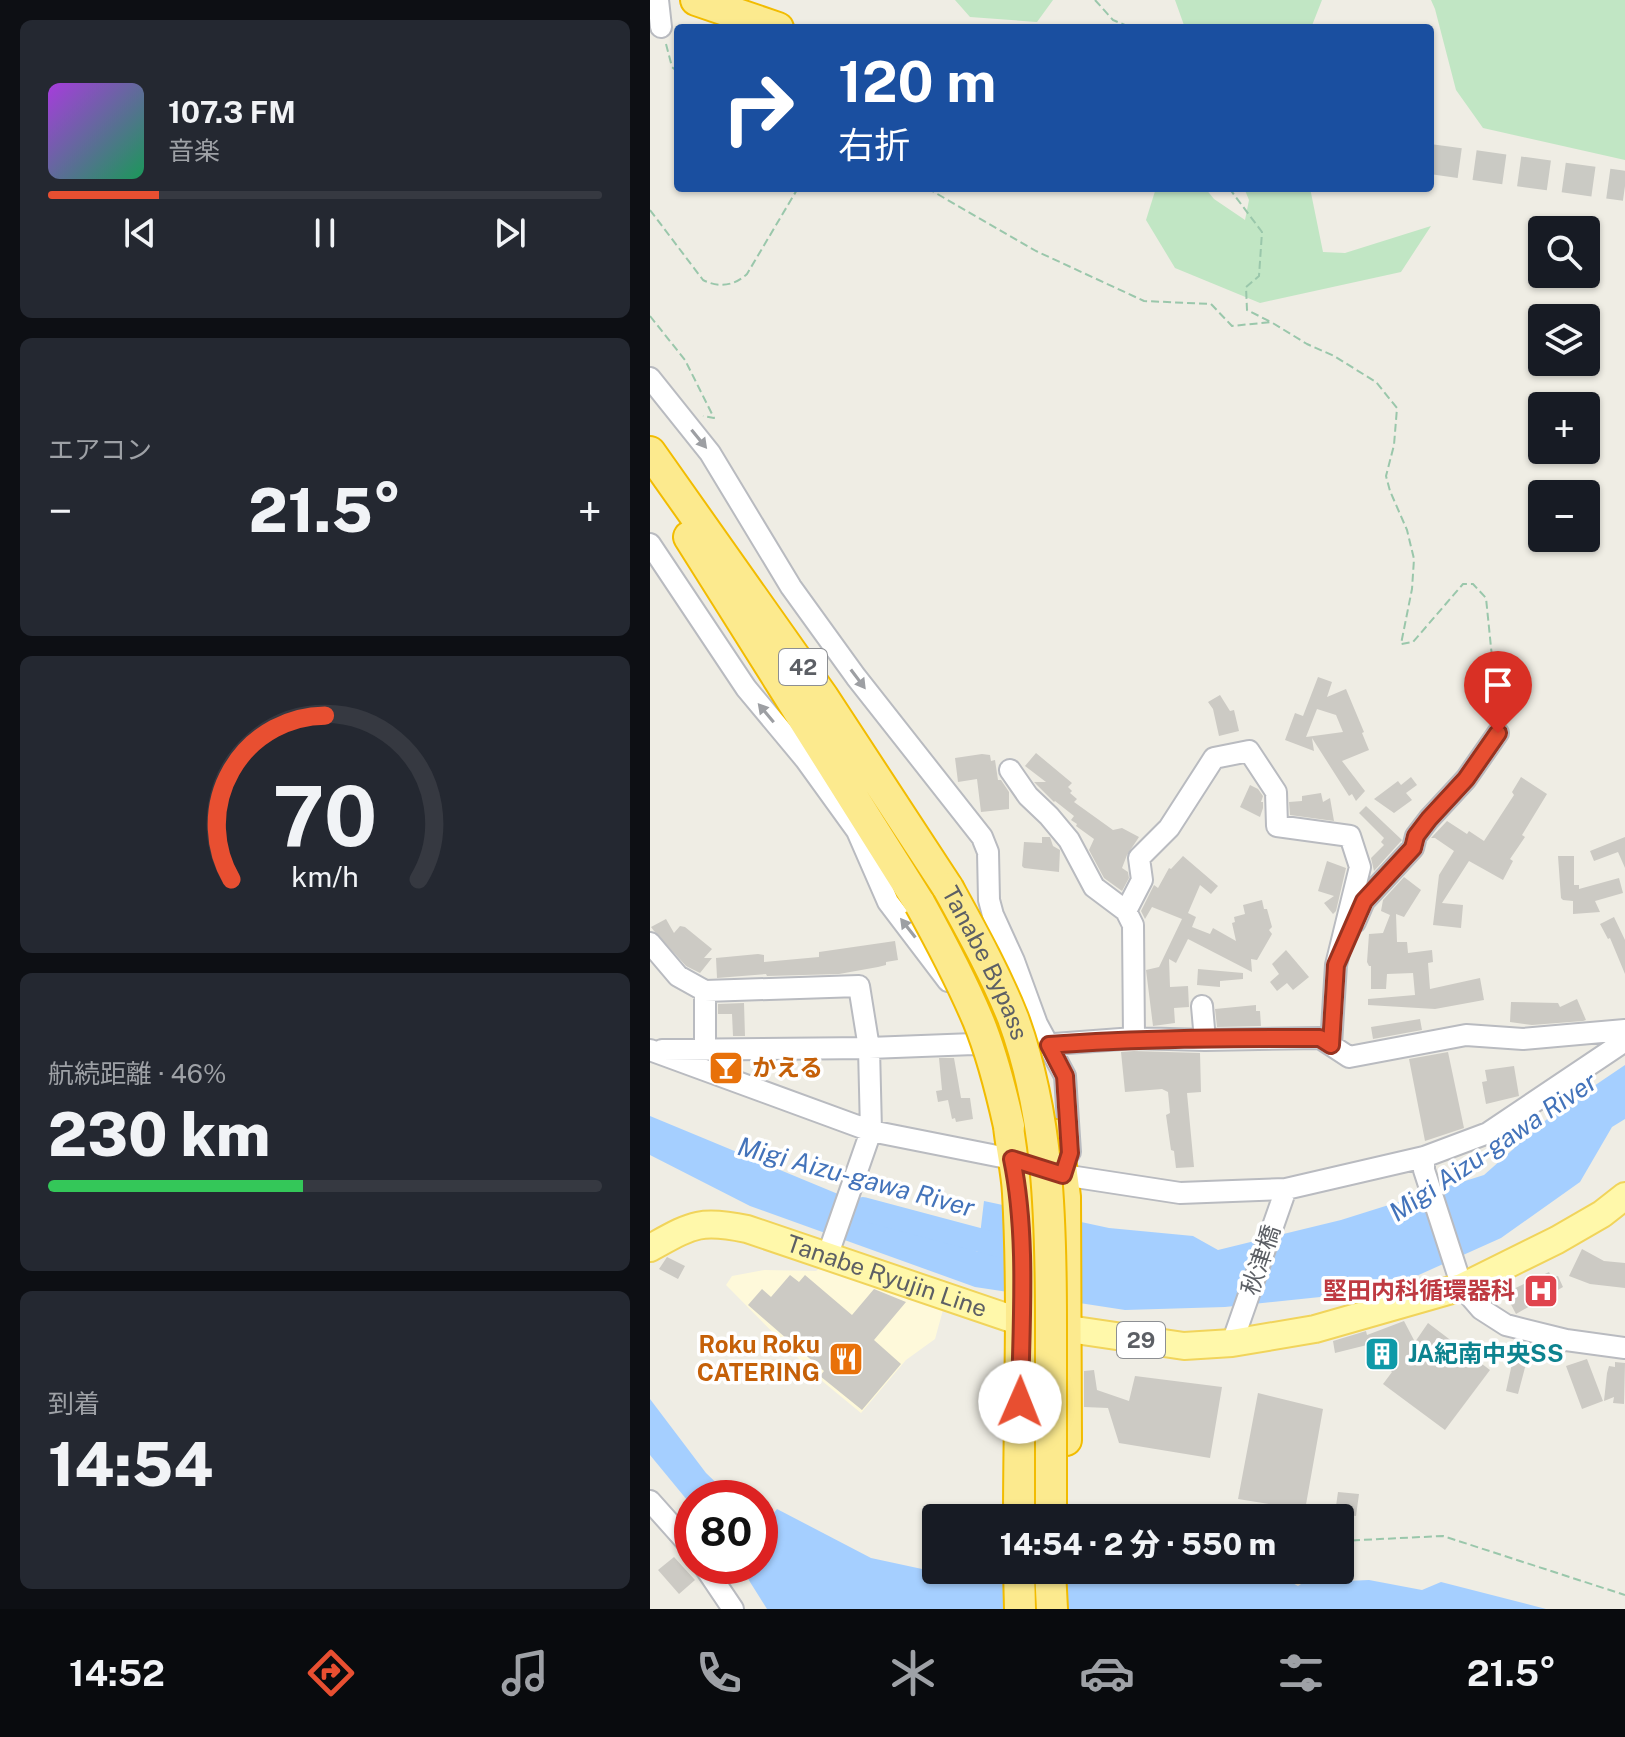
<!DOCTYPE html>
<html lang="ja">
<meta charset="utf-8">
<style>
body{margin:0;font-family:"Public Sans","Noto Sans JP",sans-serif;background:#242831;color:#f1f3f6;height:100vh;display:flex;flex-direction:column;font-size:30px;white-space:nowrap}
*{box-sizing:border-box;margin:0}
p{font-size:26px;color:#9ea1a6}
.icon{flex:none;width:44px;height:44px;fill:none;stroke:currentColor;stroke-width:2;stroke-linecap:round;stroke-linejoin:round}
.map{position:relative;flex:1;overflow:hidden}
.panel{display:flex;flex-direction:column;gap:20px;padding:20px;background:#0d0f14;width:650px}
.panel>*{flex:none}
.hud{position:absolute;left:24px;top:24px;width:760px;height:168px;border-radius:8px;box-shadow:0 2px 6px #0004;background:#1a4fa0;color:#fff;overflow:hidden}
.fabs{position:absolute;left:878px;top:216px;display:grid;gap:16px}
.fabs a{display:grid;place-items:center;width:72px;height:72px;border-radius:8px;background:#171b24;box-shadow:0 2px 6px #0004;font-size:40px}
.speed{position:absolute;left:24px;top:1480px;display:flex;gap:16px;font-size:40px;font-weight:700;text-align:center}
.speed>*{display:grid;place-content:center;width:104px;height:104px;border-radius:50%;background:#171b24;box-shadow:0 2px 6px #0004;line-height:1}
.speed .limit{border:12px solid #d22;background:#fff;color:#111}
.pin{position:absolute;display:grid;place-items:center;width:68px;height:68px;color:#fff;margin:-82px -34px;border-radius:50% 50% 50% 0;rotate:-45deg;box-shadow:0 0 8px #0007}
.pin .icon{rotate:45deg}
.me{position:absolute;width:88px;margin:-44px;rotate:1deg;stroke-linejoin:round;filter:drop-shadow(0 0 6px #0008)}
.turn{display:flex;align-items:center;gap:28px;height:168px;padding:0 32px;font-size:36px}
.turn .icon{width:104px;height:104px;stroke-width:2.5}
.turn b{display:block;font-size:56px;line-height:68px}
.big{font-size:60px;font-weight:800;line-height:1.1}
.panel .tile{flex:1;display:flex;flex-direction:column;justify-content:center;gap:12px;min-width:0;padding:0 28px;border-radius:12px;background:#242831}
.panel .dial{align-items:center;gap:0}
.dial svg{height:208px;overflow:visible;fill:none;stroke:#363941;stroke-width:7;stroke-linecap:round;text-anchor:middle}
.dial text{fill:#f1f3f6;stroke:none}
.song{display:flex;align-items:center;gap:24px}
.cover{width:96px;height:96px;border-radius:12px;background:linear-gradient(135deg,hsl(280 70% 55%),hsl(150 70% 35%))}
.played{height:8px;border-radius:4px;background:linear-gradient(90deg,#e84f31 20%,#363941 20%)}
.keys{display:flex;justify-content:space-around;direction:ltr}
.heat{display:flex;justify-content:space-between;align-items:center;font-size:44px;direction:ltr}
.charge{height:12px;border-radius:6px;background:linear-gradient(90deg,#34c759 46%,#363941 0)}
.trip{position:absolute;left:272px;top:1504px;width:432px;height:80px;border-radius:8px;background:#171b24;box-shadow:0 2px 6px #0004;font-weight:800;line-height:80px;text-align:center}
.menu{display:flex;height:128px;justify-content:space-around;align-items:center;background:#090b0e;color:#9ea1a6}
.menu .icon{width:56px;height:56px}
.menu .active{color:#e84f31}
.menu b{font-size:36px;color:#f1f3f6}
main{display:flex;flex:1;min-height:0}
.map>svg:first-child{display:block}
.commercial{fill:#fef9da}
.green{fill:#c1e6c4}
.water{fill:#a5cfff}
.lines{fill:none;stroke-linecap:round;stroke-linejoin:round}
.river{stroke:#a5cfff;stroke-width:24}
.building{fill:#cccac4;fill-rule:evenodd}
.highway-tunnel{stroke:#cacac4;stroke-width:30;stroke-dasharray:30 15;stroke-linecap:butt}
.minor-casing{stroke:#b9bbc0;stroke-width:24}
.major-casing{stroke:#f1d45b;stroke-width:30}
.highway-casing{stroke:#f2bc01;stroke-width:34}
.path{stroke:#9ac7ab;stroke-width:2;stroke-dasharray:8 4;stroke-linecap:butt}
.minor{stroke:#fff;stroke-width:20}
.major{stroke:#fff8aa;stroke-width:26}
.highway{stroke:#fcea8e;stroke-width:30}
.highway-bridge-casing{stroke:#f2bc01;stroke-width:34;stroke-linecap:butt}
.highway-bridge{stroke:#fcea8e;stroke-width:30}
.oneway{fill:#9d9fa3}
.route-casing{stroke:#973320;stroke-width:20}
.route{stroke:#e84f31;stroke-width:14}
.labels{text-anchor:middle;stroke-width:7;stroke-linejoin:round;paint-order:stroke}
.shield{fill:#fff;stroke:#8d8f93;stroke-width:2}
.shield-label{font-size:22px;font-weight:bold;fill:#5c5f65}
.street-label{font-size:24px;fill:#5c5f65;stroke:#fff}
.food-label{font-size:24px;font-weight:bold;fill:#c56008;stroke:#fff;text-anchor:start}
.health-label{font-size:24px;font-weight:bold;fill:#be3a42;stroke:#fff;text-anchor:end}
.culture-label{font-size:24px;font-weight:bold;fill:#0d838f;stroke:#fff;text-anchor:start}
.water-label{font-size:26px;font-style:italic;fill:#4373ba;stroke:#fff}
</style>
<main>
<section class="panel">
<div class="tile">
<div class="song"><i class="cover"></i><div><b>107.3 FM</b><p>音楽</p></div></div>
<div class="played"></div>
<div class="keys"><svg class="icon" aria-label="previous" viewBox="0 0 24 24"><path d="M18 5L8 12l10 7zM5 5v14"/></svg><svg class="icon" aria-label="pause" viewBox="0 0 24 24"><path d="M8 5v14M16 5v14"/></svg><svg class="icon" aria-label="next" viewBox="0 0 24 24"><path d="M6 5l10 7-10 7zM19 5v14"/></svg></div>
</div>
<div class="tile"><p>エアコン</p>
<div class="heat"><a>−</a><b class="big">21.5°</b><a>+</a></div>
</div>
<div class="tile dial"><svg viewBox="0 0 100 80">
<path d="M14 69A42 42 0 1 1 86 69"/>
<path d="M14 69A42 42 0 0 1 50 6" stroke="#e84f31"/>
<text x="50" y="56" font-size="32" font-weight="700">70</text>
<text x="50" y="72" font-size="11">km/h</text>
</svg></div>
<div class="tile"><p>航続距離 · 46%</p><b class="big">230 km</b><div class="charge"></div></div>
<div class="tile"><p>到着</p><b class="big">14:54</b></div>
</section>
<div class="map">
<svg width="975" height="1609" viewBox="0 0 975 1609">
<rect width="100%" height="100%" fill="#efede4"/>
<path class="commercial" d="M175 1264 293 1310 285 1339 256 1360 211 1413 166 1376 76 1285 82 1276 114 1270 166 1271Z"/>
<path class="green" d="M305 0H403L387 22 320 17Z
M525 0H672L661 28H535Z
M781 0H975V160L833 128 806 90 785 9Z
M506 188H555L564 199 595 220 599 200 594 188H660L673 252 695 253 781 226 751 272 610 303 525 268 496 220Z"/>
<path class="water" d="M975 1065V1119L962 1127 930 1182 851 1238 762 1278 699 1294 575 1307 475 1310 325 1287 100 1206 0 1155V1116L328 1252 334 1201 459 1228 543 1236 568 1250 691 1220 834 1175 904 1113Z
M0 1399 56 1473 82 1498H42V1506L0 1455Z
M127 1509 221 1558 286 1572 521 1570 628 1575 648 1586 659 1579 674 1582 719 1580 772 1590 791 1582 896 1609H117L90 1566H110V1524L113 1526Z"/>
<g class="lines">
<path class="river" d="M213 1209 363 1249"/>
</g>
<path class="building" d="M668 677 682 682 677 697 696 689 714 732 712 733 719 750 692 761 715 791 706 801 702 794 699 796 662 738 664 751 635 740 645 713 653 716ZM667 709 686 715 693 732 656 737Z
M570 695 580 711 584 710 589 731 569 736 563 709 558 702Z
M386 753 422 783 418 787 422 791 420 793 427 799 424 802 463 830 472 828 489 837 477 855 472 868 478 872 479 878 472 891 454 878 439 850 444 839 426 826 427 824 421 820 424 816 405 801 404 802 384 782H396L375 766Z
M332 754 340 755 341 761 345 760 348 780H351L359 792V809L331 812 327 779 308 782 305 758Z
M761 777 767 785 756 793 762 800 744 813 724 799 748 781 751 785Z
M871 777 897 794 872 835 875 837 860 859 863 861 853 880 819 861 792 903 813 905 811 928 783 925 789 875 804 851 785 838H781L797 821 817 834 819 831 834 841 864 795 862 792Z
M600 785 608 789 613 796 611 802H613V808L610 817 590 807Z
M671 793 673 802 680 798 684 821 640 815 639 802 652 801V796Z
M716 806 752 840 724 871 721 858 734 845 731 842 734 838 709 813Z
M392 837H400L403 846 410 850 409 872 374 868 372 866 374 842 392 843Z
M975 837V868L968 852 944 861 940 851Z
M533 856 568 886 561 894 550 885 538 913 546 917 542 927 560 934 563 928 586 941 582 923 585 922 584 917 595 914 593 905 612 900 614 909H617L622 927 619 930 622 934 607 960 601 959 602 972 538 939 526 963 519 959 520 987 538 986 539 1007 524 1008 525 1023 503 1026 496 970 509 967 532 919 502 907 495 919 491 911 504 885 508 888 519 868 521 869Z
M908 856H924V885H929V889L969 878 973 893 945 901 950 912 923 914V901L913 900 911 898Z
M677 861 696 868 686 911 683 914 674 903 684 896 668 891Z
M754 877 771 890 754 917 746 914 747 942H757L758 953 782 950 783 962 778 963 780 989 830 978 834 1000 785 1009 718 1005V999L765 995 763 973 737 974 736 989H721V966H719L717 962 719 934 733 933 740 915 731 911 733 900Z
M964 917 975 940V974L960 938 958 939 950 924Z
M16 919 24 933 30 926 35 927 62 949 54 958H62L50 973 36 966 4 931 1 927Z
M245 941 248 960 236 962V965L228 967 189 974 117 976 116 974 67 978 66 958 108 954 114 955V962L169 957V952Z
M636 950 659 977 643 990 637 983 627 991 620 982 629 974 622 964Z
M548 969 593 973V979L570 981V987L547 985Z
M927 999 936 1020 933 1021 882 1025 860 1022 861 1002 908 1003 910 1007Z
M94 1003 95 1036H83L82 1014H68V1004Z
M606 1005V1011H610L611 1026 567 1027 565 1009Z
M770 1019 772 1030 723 1039 721 1027Z
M484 1051 550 1053 551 1092 537 1093 544 1167 526 1168 524 1151 521 1150 516 1115 520 1113 518 1092 512 1089 475 1092 471 1052Z
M798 1052 814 1128 775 1141 759 1059Z
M289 1058H304L311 1098H320L323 1119 306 1122 305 1118 302 1119 298 1100 288 1102 286 1091 292 1090Z
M864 1066 869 1096 836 1104 832 1082 837 1081 835 1070Z
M932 1249 954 1261 975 1263V1288L940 1284 919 1276Z
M17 1257 35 1266 28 1279 9 1269Z
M899 1272 902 1278 908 1276 913 1287 866 1314 855 1293Z
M140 1275 149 1282 155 1275 202 1315 224 1289 256 1302 224 1340 251 1364 212 1410 170 1376 174 1371 98 1305 112 1289 121 1297Z
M754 1321 765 1342 778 1323 840 1370 795 1430 733 1384 742 1372 724 1356 737 1340 685 1353 683 1341 716 1331 717 1335Z
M867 1341 881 1345 868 1394 856 1391Z
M937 1359 953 1401 932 1409 916 1366Z
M965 1362 975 1363 974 1404 963 1403 964 1397 954 1401 957 1373 959 1366 965 1367Z
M444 1370 447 1390 479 1401 485 1376 572 1387 560 1458 469 1443 458 1408 434 1407V1371Z
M608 1393 673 1409 655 1510 588 1499Z
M688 1492 709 1494 706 1516 685 1513Z
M24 1557 45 1580 29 1594 8 1570Z"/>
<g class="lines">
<path class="highway-tunnel" d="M780 159 975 186"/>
<g class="minor-casing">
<path id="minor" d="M8 0 11 27
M0 378 60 453 141 587 206 677 332 837 338 852 339 900 343 915 364 961 387 1024 415 1076 420 1152
M0 544 96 688 155 759 207 831 238 902 298 981
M360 770 378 796 399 816 419 840 444 887 476 911
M705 922 714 901 763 848 766 836 779 819 816 779 848 733
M0 943 28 976 55 991V1049
M55 991 209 986 219 1048 221 1131 177 1257
M552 1006 555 1040
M484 1038 483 925 476 911 492 880 489 858 519 828 564 758 599 751 626 792 627 826 700 836 710 867 686 965 681 1045
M0 1050 221 1131 362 1159 413 1175 530 1193 636 1189 774 1157 838 1133 975 1041
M12 1050 219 1048 324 1044 391 1045 484 1038 555 1040 670 1038 699 1057 816 1035 873 1039 975 1030
M774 1157V1170L812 1287 831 1309 856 1325 916 1340 975 1348
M582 1343 636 1189
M0 1501 42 1548
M54 1566 83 1609"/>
</g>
<g class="major-casing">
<g id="major">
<path id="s1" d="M0 1248C42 1225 49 1219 97 1229L371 1322 534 1346 582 1343 665 1329 812 1287 907 1240 952 1214 975 1196"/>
</g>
</g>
<g class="highway-casing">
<path id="highway" d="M46 0 128 28
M0 452 173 697 298 888
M39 537 270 904
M359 1126C361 1148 367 1171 368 1193 374 1301 369 1410 369 1518
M407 1135 415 1197 416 1440
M369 1570 370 1609
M400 1570 402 1609"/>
</g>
<path class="path" d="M445 0 463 20 482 28
M16 44 22 67 28 72
M277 188 386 251 494 301 561 304 582 326 621 322 657 344 684 356 726 382 747 408 744 445 736 476 740 491 757 530 764 559 762 589 751 644 763 642 813 584H823L836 598 843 667 857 718
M579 188 612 232 609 276 596 287 597 310 621 322
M0 210 53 280C69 288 84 286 97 274L148 188
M0 316 35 360 64 418 53 416
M690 1541 793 1536 975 1595"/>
<use href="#minor" class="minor"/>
<use href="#major" class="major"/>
<use href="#highway" class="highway"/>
<g class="highway-bridge-casing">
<g id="highway-bridge">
<path id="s2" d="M298 888C321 930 345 973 363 1018 399 1116 401 1220 401 1324 401 1388 401 1453 401 1518"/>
<path d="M270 904C291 942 311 980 328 1020 342 1054 351 1090 359 1126"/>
</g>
</g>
<use href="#highway-bridge" class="highway-bridge"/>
</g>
<defs><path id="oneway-solid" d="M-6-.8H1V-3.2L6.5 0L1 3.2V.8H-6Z" transform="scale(2)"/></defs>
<g class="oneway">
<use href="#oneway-solid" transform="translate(49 439) rotate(51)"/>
<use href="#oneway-solid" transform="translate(208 679) rotate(53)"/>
<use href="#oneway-solid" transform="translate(116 713) rotate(-130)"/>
<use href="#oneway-solid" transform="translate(258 928) rotate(-128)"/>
</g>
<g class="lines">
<g class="route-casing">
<path id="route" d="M370 1402C371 1325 378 1235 362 1159L413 1175 420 1153 415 1076 399 1045C489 1038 579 1038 670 1038L681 1045 686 965 714 901 763 848 766 836 779 819 816 779 848 733"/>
</g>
<use href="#route" class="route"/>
</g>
<defs>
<g id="bar-square" transform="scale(1.8)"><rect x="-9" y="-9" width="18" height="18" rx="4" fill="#e8710a" stroke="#fff"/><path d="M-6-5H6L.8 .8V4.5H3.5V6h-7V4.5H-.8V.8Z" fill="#fff"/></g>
<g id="hospital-square" transform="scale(1.8)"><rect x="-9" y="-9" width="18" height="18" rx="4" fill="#e0444e" stroke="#fff"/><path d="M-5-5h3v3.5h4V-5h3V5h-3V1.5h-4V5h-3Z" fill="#fff"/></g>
<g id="building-square" transform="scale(1.8)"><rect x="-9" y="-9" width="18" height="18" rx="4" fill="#0f9aa8" stroke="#fff"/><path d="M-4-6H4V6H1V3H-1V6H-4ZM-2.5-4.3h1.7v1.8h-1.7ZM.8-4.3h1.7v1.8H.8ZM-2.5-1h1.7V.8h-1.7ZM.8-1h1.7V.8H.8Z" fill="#fff"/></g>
<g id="restaurant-square" transform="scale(1.8)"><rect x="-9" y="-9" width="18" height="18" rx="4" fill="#e8710a" stroke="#fff"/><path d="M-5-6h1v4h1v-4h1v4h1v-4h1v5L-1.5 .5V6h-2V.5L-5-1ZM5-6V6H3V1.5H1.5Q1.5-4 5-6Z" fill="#fff"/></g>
</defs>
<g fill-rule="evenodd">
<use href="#bar-square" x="76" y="1068"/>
<use href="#hospital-square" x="891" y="1291"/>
<use href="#building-square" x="732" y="1354"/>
<use href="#restaurant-square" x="196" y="1359"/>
</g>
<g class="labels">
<g class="shield">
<rect x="129" y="649" width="48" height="36" rx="6"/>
<rect x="467" y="1322" width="48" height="36" rx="6"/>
</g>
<g class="shield-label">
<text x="153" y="675">42</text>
<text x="491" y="1348">29</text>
</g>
<g class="street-label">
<text dy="8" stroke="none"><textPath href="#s2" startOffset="84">Tanabe Bypass</textPath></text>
<text transform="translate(611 1260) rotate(-71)" y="8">秋津橋</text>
<text dy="8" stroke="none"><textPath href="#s1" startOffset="250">Tanabe Ryujin Line</textPath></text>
</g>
<g class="food-label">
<text x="102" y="1076">かえる</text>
<text x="170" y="1353" text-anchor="end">Roku Roku<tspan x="170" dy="28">CATERING</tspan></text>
</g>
<g class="health-label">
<text x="865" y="1299">堅田内科循環器科</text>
</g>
<g class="culture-label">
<text x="758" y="1362">JA紀南中央SS</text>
</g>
<g class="water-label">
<text transform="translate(843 1147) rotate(-34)" y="9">Migi Aizu-gawa River</text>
<text transform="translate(206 1177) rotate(15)" y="9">Migi Aizu-gawa River</text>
</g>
</g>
</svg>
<div class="fabs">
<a><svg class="icon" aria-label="search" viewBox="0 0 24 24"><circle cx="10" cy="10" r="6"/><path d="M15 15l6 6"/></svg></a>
<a><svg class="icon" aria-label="layers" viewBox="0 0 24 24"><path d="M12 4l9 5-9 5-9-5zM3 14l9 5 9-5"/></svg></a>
<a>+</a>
<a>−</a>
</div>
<div class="speed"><div class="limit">80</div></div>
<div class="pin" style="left:848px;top:733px;background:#d93025"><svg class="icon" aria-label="arrive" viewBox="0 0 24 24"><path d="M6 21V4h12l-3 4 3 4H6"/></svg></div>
<svg class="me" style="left:370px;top:1402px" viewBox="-20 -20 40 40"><circle r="19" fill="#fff"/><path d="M0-13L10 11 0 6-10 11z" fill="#e84f31"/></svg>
<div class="trip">14:54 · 2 分 · 550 m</div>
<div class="hud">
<div class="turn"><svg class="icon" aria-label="right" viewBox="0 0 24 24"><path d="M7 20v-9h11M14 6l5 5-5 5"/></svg><div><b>120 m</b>右折</div></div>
</div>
</div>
</main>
<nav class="menu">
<b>14:52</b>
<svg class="icon active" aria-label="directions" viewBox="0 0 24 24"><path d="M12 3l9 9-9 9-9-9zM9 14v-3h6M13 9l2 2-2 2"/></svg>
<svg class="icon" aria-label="music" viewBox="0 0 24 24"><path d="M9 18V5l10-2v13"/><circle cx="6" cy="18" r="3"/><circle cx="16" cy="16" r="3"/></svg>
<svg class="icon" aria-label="phone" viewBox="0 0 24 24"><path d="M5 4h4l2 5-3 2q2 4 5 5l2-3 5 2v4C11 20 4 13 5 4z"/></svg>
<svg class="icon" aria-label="climate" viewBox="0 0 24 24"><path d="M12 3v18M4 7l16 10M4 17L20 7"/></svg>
<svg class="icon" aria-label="car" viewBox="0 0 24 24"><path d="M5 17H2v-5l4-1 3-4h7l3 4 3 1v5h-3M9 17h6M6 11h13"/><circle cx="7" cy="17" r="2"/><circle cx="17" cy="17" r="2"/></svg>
<svg class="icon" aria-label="filters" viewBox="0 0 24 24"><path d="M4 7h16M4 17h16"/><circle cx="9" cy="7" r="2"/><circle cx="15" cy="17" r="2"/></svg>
<b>21.5°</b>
</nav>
